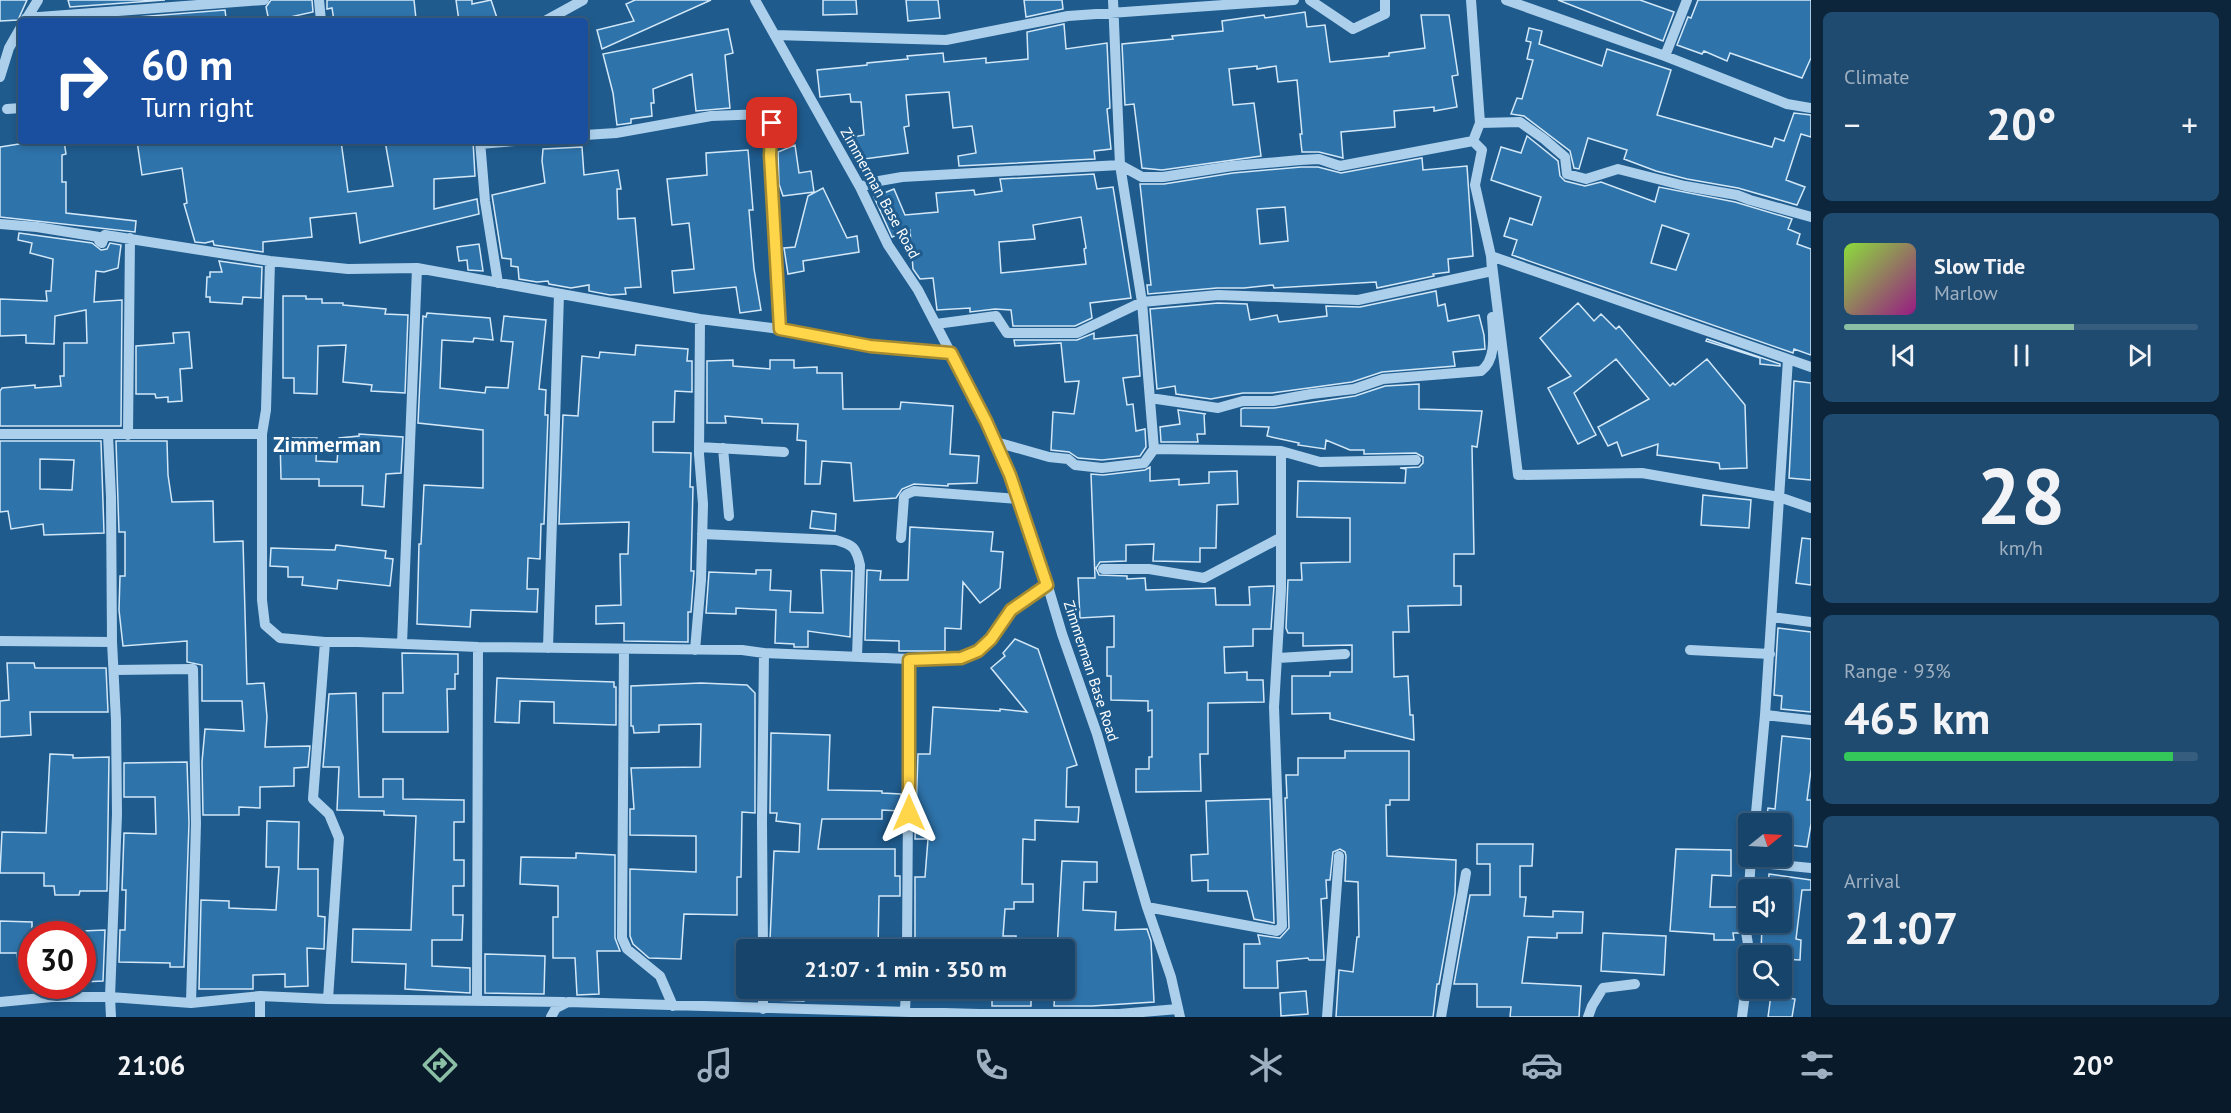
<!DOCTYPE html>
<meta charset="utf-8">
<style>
body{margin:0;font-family:"PT Sans",sans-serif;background:#204b70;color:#f1f3f6;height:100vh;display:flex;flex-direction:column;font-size:22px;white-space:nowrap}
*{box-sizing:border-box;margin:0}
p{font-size:20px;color:#9eb0c1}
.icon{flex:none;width:33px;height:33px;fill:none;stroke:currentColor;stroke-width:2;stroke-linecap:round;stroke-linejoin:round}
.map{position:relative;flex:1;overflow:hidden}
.sheet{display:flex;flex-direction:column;gap:12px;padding:12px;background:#0d253a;width:420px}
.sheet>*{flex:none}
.hud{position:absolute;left:18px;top:18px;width:570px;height:126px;border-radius:6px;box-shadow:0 3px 9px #0003,0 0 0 2px #365c7e;background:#1a4fa0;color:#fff;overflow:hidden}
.needle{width:39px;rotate:72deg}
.buttons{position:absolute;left:1738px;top:813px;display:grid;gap:12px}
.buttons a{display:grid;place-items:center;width:54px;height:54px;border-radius:6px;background:#17446a;box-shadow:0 3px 9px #0003,0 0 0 2px #365c7e;font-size:30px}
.speed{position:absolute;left:18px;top:921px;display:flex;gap:12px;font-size:30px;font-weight:700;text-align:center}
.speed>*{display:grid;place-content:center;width:78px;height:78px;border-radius:50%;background:#17446a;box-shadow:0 3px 9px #0003,0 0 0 2px #365c7e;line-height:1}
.speed .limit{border:9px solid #d22;background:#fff;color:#111}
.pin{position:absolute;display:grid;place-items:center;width:51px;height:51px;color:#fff;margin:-26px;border-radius:12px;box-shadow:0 3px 9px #0006}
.me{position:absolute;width:66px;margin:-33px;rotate:0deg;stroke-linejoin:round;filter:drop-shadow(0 0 4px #0008)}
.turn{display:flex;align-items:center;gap:21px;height:126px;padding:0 24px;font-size:27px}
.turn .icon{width:78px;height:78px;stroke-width:2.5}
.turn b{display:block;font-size:42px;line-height:51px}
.big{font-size:45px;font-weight:800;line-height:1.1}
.sheet .card{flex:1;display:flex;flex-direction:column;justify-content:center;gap:9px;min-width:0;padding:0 21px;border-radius:9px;background:#204b70}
.sheet .dial{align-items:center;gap:0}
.dial b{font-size:78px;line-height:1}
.song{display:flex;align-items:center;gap:18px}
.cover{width:72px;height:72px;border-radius:9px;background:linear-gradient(135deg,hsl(90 70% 55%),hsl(310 70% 35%))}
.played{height:6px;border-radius:3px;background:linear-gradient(90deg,#8abfa5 65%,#365c7e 65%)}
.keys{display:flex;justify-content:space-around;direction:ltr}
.heat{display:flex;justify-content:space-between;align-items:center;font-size:33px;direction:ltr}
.charge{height:9px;border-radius:4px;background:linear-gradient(90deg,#34c759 93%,#365c7e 0)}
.trip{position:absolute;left:736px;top:939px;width:339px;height:60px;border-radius:6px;background:#17446a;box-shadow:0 3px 9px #0003,0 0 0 2px #365c7e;font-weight:800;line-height:60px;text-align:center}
.tabs{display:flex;height:96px;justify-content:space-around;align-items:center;background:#091b2a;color:#9eb0c1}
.tabs .icon{width:42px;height:42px}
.tabs .selected{color:#8abfa5}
.tabs b{font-size:27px;color:#f1f3f6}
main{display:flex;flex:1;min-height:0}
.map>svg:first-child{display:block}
.building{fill:#2e73aa;stroke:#d2e8f9;stroke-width:1.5;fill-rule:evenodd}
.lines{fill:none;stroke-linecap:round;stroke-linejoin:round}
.minor{stroke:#acd0ec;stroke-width:10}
.route-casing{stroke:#a68a30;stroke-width:15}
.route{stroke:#ffd54a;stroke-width:10}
.labels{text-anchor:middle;stroke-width:6;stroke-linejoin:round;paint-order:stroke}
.street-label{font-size:15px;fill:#fff;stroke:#1f5b8d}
.district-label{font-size:21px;font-weight:bold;fill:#fff;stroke:#1f5b8d}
</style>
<main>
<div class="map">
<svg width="1811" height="1017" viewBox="0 0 1811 1017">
<rect width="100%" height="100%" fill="#1f5b8d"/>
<path class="building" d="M0 0H27L18 20 0 21Z
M68 0H165L70 7Z
M271 0H312L313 12 290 17 291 21H269L266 7Z
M327 0H414L416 19 334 21 332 8 327 9Z
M456 0H472V4L491 0 498 21H459Z
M635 0H711L602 49 597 30 634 21 626 4Z
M823 0H856L857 14 823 15Z
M906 0H938L940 18 908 21Z
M1024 0H1062L1063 9 1026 17Z
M1558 0H1640L1674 12 1663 41Z
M1698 0H1811V58L1802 78 1730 53 1727 61 1704 51 1702 54 1677 45 1688 17 1691 18Z
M225 10 226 18 198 21H86Z
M1305 12 1307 27 1325 25 1330 62 1389 56V53L1425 48 1421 15H1449L1458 75 1452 76 1457 107 1434 111V107L1394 111 1395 127 1341 132 1343 158 1319 152H1302L1300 134H1302L1297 80 1278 82 1276 66 1257 69V66L1229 69 1233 105 1254 103 1261 156 1162 170 1142 168 1134 104 1125 105 1122 44 1173 39 1172 36 1223 31 1222 21 1264 15 1265 18Z
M1064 24 1066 49 1107 43 1110 108 1107 109 1111 149 1094 151 1095 159 959 166 958 156 976 153 972 126 953 128 949 92 906 95 909 126 904 127 908 153 857 160 853 137 864 135 861 102H851L850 94 820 97 817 70 867 65V63L908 59 907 56 943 53 944 62 986 58V63L1028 59 1027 32Z
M1529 28 1542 31 1539 44 1602 66 1607 49 1671 70 1657 115 1772 147 1775 138 1784 141 1794 113 1811 115V137L1801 134 1786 180 1805 187 1797 205 1738 188 1687 179 1656 171 1624 159 1627 150 1588 138 1579 169 1574 168 1570 151 1524 116 1511 114 1517 98 1522 99 1533 60 1527 59 1531 42 1526 41Z
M728 29 733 53 725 55 730 108 696 111 692 74 653 89 654 103H651L652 116 631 119V123L617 125 613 93 603 54Z
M1527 136 1558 161 1560 176 1565 181 1585 186 1601 182 1655 202 1659 187 1735 202 1792 219 1788 229 1800 234 1797 244 1811 249V355L1794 349 1793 353 1512 255 1517 240 1504 236 1510 218 1532 225 1541 197 1491 180 1501 147 1521 153ZM1662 225 1689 234 1676 270 1651 263Z
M38 141H64L66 154 62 155V182H66V213L136 221 135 232 0 217V147Z
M137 141H280L281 144 305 141H341L348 192 393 186 385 141H473L475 176 434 179V209L477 199 479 214 360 243 356 213 310 218 312 237 263 242V252L214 245 213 241 205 243 195 242 184 204 187 203 182 168 142 175Z
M795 145 799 173 811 171 814 192 783 196 779 184 778 152Z
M582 147 584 175 618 170 621 189H617L618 219 635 218 641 287 625 288 626 294 610 295 589 291V285L571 288 549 284 548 281 537 282 519 279 518 267 511 266V259L502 258 492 195 545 183 542 161 543 149Z
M748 150 753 210H749L754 269 761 310 740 313 736 287 674 293 672 271 694 269 689 223 672 225 667 179 707 175 706 153Z
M1422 158 1423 170 1467 166 1473 256 1448 259 1449 272 1433 274 1434 276 1377 288 1376 282 1274 288 1273 285 1244 288H1217L1148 294 1147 285H1151L1140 184H1164L1233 173 1301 167H1318L1341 173ZM1285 207 1288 241 1260 244 1257 209Z
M1094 174 1097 189 1113 187 1131 298 1090 303 1092 318 1075 326H1013L1011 310 995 309 970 312V308L937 310 933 278 920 279 913 269 910 230 892 237 874 197 894 189 905 215 938 212 936 193 974 190 975 195 1002 191 1000 179ZM1081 217 1086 248 1084 249 1086 264 1001 273 999 242 1035 239 1033 225Z
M823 188 847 238 857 236 859 252 803 261 804 271 788 274 784 248 795 247 808 196Z
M19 233 92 243 101 250 107 249 110 243 121 245 118 268 104 272 96 271 94 302 122 300 121 426H0V391L2 388 35 385V388L61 386 60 376H64V343H87L86 310 55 316 54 344 26 343V335L0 336V299L47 301 46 291H51L53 259 30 253 32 243 18 240Z
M479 244 483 271 468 270 467 260 459 261 457 247Z
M219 261 262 267 261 298 243 297 242 304 210 302V297H206L207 277H210V272H222Z
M1436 291 1438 306 1445 304 1448 321 1479 315 1484 335 1485 349 1453 352 1455 366 1382 372 1352 382 1272 393H1243L1211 399 1176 394 1175 386 1157 389 1150 309 1218 303 1247 304 1250 320 1277 315 1279 322 1327 316 1326 306 1360 307Z
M283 296H306V299H322V303H343V305L386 309 385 314 408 315 405 393 371 391 372 385 343 382 346 345 318 346 317 394 294 393V378H283Z
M1578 303 1594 321 1601 314 1616 329 1619 326 1670 386 1673 383 1675 385 1707 359 1745 405 1747 468 1720 469 1719 463 1657 455 1658 444 1622 456 1617 442 1608 446 1598 427 1649 399 1616 359 1574 393 1596 435 1578 444 1548 388 1571 376 1540 338Z
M427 313 490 318 493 340 474 338 473 342 442 340 440 388 485 393 486 387 508 388 513 342 501 341 504 316 546 320 539 389 546 390 545 415H548L544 524H541L540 559 528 558 527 589H538L537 612 471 610 470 627 417 624 419 544H421L424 485 483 488V430L418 423 423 316 426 317Z
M189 332 192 368 180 369 182 401 168 402V397L156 398 155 394H136V346L174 343 173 333Z
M1094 333V339L1137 335 1140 376 1123 378 1127 405 1133 404 1136 431 1145 429 1146 447 1140 456 1102 460 1078 458 1069 452 1051 450 1053 412 1074 414 1079 381 1065 382 1061 343 1015 346 1014 340H1077Z
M1707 339 1780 364V366L1760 364V358L1706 341Z
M636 345 688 349 687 361H692V392L675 391 674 422H653V452L691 453 690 487H693L691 571H694L691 612H688V642L624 641V623L596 624V606L621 605 620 554H628L629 522 559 524 563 415 578 416 582 356 599 358 600 352 635 355Z
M733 360V366L770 369V360H794V368L817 367V373H842L843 409H900L901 402 953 406 950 454 979 456 977 483 948 484V486L914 484 902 489 896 498 854 501 851 463 822 461 820 484H805L806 441 797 440 798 424 762 423V419L725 416 726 423H707V361Z
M1794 381 1811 383V480L1789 478Z
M1419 384V409L1482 411 1477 447 1472 446 1474 554H1454V586H1461V605L1408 606 1409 632H1393L1394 677 1408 676 1410 715H1413L1414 740 1330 719V713L1292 714V676H1330V672H1352V645L1303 646V633H1288L1286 628 1288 580H1302L1301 563 1350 562V518L1297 517 1298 481 1405 483 1406 469 1400 468 1419 467 1423 463V457L1416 453 1364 454V450H1350L1326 440 1325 449 1298 445 1299 443 1267 436 1269 427 1241 426V409L1244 408H1274L1355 396 1385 386Z
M1178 410 1206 414H1204L1205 434H1197L1198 442H1161L1160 427 1180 424Z
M359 434 403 437 401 473 386 474 384 507 362 505 363 486H319V479H281L280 438H317L316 461 337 462 339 438 359 436Z
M0 441H101L104 533 44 535 43 524 11 529 8 511 0 512ZM40 459 74 460 72 490 40 489Z
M116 441H167L168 475 172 502 213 501 214 542 243 541 247 684 264 683 267 717 265 747 310 746 308 767 294 768V786L260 787V808L239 807V815H203L202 762 205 729 244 731 242 701H202V665L187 662V641L123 646 119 610 120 576H125V532H119Z
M1150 467V481L1179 479V485L1209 483V472L1237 471 1238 504 1217 505 1216 548H1200V562L1153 561 1154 544 1126 545V561L1100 562 1096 568 1099 575 1127 576V579L1145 578 1146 590 1215 588 1216 605H1250L1249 587 1274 586 1271 629H1253V646L1224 647 1225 673 1247 672V680H1263L1264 702 1208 703V754H1200L1201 791 1136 792V769H1149V757H1152V710L1148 711V701L1111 700V676H1107V647H1114V616L1080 618 1078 578H1095L1091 474 1103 475 1145 470Z
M1703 495 1751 500 1749 528 1701 525Z
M812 511 836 514 835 531 810 528Z
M910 527 993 532 991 551 1003 552 1000 588 980 603 963 582 961 629 945 628V651H899V641L865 640 867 570 881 571 880 580H908Z
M1802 538 1811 539V585L1796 583Z
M336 545 386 551 385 558 393 559 390 586 338 580 337 589 302 585 303 577H288V567L270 566 271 548 335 550Z
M756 570H771L770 590 791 591 790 612 823 613 821 570 852 571 850 637 808 631V647H794V644L775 643 776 610 736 608V614L706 613 709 572 756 574Z
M1778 628 1811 632V712L1781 709 1782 696 1774 695Z
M1015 639 1038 649 1077 765 1067 768 1066 807H1079L1078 822 1035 820V840L1023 839 1022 884H1033V902H1014V909H1005L1003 936H1016V950H915V877H925L928 839H915L918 754H930L933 707 1000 711V709L1027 712 991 668 1005 656 1003 653Z
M402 653 458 654V674H455V689H447L448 732H383V693H403Z
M7 663H34L35 668H106L108 712H30L31 735 0 737V701L9 700Z
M497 678 614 682V687H616V725L554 723V702L520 701 519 723 495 722Z
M701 683 747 685 755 693V813L742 812 741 877H737V915L684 914 681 959 649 958 633 944 630 936V869L696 872V836L630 835V809H634L631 768 700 767 701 724 659 725V732L634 733 633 726H631V686Z
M356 693 359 797H383V779H403V799L464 800V822H454V860H464V886H453V915H463L462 940H432V966L470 968V993L405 989 406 964 352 962 353 929 411 930 416 816 384 815V811L337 810 339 767H323L329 694Z
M771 733 830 735 828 790 882 791V793L901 794 900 811 882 810V819H822L818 849H895V876H900V896H879L878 950H777L778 940H770L774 851 799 852 800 824 776 821 777 813H770Z
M1782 736 1811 739V770L1807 800H1811V824L1807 847 1782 844V824H1766L1768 808 1775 809Z
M1345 751H1409V800H1390V805H1386L1387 856 1456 860 1455 894 1439 984H1437L1433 1017H1336L1339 970 1353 972 1357 937H1359L1358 882 1345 881 1346 856 1345 852 1340 849 1333 852 1330 880H1326L1327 898 1321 899 1324 960H1309L1308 958 1277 961 1278 988H1244V944H1260L1258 935 1280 938 1289 928 1285 798H1287L1286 775H1298V758H1345Z
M50 754 73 755V758L109 757 107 891H80L79 895H55L54 886H44V873H0L2 832 46 833Z
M187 762 189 823 184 967H170V963L119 962 120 930H125L126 890H122L124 833 156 834 155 797H124V763Z
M1270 799 1274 923 1254 919 1247 891H1208V880L1192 881 1191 855 1208 854 1206 801Z
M267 821 299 822 298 869H318V916L325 917 324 949 307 948 308 986 285 987V974L253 975V989H199L201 900 229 901V908L276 910 279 867H266Z
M1477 844H1533L1532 866H1520V897H1526L1524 916 1553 917V911L1583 912 1582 933H1557V938L1528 937 1522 983 1581 986 1579 1017H1510L1511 1007H1477V984H1454L1470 895H1490V864H1477Z
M1676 849 1731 850V876L1712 875 1710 907H1740L1739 933H1733L1734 940H1714V934L1670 931Z
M576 853 615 855V938L620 951H597L599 994 577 995 575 958H553V917H558V886L520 884 521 857 576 858Z
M1062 861 1097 862V882H1084L1083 910 1116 912 1115 930 1147 929 1151 941 1154 1002 1092 1006H1054L1055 991 1064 990 1065 988V950H1057Z
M1769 874 1811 880V890H1802L1796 939 1801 940 1800 960 1782 959V956H1761L1762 922H1782V890H1768Z
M0 921 32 922V958H17V953H0Z
M105 930 103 981 82 982V931Z
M1603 933 1666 936 1664 975 1601 971Z
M485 954 545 956 544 994 485 993Z
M771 988H804V1001L771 1000Z
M992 988H1005L1006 992 1031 991V1006H992Z
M1306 991 1308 1014 1281 1016 1280 993Z
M1771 995 1795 999 1792 1017H1768Z"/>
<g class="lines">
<path class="minor" d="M319 0 321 21
M755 0 860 187 888 245 918 290 986 421 1010 475 1035 543 1062 634 1097 734 1147 907 1171 977 1180 1017
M1113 0 1120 165 1142 302 1154 449
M1310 0 1353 29 1385 14V0
M1506 0 1665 56 1787 104 1811 108
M26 18 264 0
M25 21 38 0
M545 21 583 0
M775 35 946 40 1068 16 1294 0
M1665 56 1687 0
M0 77 9 48 21 27
M7 109 21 108
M1480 123 1520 122 1544 139 1565 157 1567 174 1586 179 1618 169 1685 186 1737 195 1750 200 1811 217
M585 135 616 133 711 116 765 114C777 124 770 144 770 158 773 215 777 272 780 329
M480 141 485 201 498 283
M480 144 515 141
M860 187 879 181 902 177 1120 165 1142 177H1163L1232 166 1300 160 1319 159 1340 166 1473 141
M0 224 37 227 99 237V241L102 243 105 235 270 261 348 269 417 268 700 319 780 329 870 346 951 353
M270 261 266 410 262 434V600L265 625 280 638 325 642H358L478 647 742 650 764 653
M936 324 996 316 1007 333H1077L1142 302 1218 295 1358 300 1492 271 1491 256 1475 185 1482 150 1473 141 1480 123 1471 0
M1811 367 1491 256 1518 475 1642 473 1779 497 1811 508
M1150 398 1218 408 1243 401H1273L1311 394 1354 389 1383 379 1481 371C1497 359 1493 334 1492 317
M0 434H262
M108 435 111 497 112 642 116 720 117 814 110 997 111 1017
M128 435 130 238
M996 442 1049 457 1068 459 1075 465 1102 468 1144 463 1154 449 1281 451V589L1274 707 1282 926 1277 931 1147 907
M699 447 784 452
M723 448 729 516
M1281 451 1320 462 1416 460
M702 534 836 540C853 545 856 547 860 565L857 657
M901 538 904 497 907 494 914 491 1019 499
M1103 569H1149L1204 578 1280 538
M1772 617 1811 622
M0 641 112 642
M325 642 313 799 329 814 339 838 328 999
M402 644 417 268
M548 648 559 294
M624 649 622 938 627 949 660 976 673 1006
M695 650 701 580 703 504 699 454 700 319
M1690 650 1770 654
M1278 658 1345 654
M114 670 193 669 196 823 191 1003
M1765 715 1811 720
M1755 824 1765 715 1788 359
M1751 862 1811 868
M1749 890 1746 932 1750 956
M1749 890 1751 857
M763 950 762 822 764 653 909 659 961 658 978 651 991 639 1011 610 1047 585
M907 950 909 659
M763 988V1009
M477 1000 478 647
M0 1002 52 997H110L191 1003 260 996 328 999 564 1002
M905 1011 906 988
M260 1017V996
M551 1017 556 1008 568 1002 979 1014H1119L1178 1009
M1327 1017 1339 856
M1441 1017 1466 873
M1588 1017 1592 1006 1603 988 1635 984
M1742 1017 1749 963"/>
</g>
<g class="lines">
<g class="route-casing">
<path id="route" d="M772 123 770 155 780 329 870 346 951 353 986 421 1010 475 1047 585 1011 610 991 639 978 651 961 658 909 660V813"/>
</g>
<use href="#route" class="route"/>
</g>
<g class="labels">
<g class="street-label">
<text transform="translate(880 193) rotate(61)" y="5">Zimmerman Base Road</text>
<text transform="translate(1091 671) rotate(72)" y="5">Zimmerman Base Road</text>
</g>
<g class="district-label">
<text x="327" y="452">Zimmerman</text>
</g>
</g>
</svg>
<div class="buttons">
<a><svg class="needle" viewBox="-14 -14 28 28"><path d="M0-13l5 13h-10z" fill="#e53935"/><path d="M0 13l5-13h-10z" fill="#9eb0c1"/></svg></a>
<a><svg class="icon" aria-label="sound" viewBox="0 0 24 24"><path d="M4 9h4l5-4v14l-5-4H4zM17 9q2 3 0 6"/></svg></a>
<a><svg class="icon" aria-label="search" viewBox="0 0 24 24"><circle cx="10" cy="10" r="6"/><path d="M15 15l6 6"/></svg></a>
</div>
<div class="speed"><div class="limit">30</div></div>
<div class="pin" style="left:772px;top:123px;background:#d93025"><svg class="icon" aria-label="arrive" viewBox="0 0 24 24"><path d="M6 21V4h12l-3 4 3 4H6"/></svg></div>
<svg class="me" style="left:909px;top:813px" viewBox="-20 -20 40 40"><path d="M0-17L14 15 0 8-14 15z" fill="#ffd54a" stroke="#fff" stroke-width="4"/></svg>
<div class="trip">21:07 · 1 min · 350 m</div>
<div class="hud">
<div class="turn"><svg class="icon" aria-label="right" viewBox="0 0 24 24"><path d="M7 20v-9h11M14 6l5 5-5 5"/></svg><div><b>60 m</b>Turn right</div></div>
</div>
</div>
<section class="sheet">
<div class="card"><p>Climate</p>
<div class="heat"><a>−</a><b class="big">20°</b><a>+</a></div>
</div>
<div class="card">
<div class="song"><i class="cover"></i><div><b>Slow Tide</b><p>Marlow</p></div></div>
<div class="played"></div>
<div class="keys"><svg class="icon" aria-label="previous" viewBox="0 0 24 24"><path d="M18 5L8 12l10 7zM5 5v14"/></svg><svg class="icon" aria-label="pause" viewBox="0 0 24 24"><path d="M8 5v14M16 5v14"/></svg><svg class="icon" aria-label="next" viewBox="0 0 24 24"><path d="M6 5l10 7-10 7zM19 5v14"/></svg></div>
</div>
<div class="card dial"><b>28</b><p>km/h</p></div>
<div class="card"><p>Range · 93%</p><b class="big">465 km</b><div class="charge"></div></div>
<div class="card"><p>Arrival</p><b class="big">21:07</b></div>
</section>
</main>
<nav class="tabs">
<b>21:06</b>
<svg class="icon selected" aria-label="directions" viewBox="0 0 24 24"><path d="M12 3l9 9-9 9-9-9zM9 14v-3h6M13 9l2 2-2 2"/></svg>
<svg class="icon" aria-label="music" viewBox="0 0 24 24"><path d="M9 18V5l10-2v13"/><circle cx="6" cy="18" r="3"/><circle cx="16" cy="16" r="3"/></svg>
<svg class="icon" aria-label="phone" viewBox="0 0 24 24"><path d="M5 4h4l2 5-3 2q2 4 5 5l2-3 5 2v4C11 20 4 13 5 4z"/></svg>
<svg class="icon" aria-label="climate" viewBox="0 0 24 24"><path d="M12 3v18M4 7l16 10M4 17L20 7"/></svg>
<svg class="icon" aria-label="car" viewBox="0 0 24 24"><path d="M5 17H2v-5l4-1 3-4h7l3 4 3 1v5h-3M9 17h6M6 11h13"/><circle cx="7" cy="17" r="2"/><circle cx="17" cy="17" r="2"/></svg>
<svg class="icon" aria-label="filters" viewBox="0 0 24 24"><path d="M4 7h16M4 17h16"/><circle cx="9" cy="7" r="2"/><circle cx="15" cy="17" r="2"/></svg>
<b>20°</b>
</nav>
